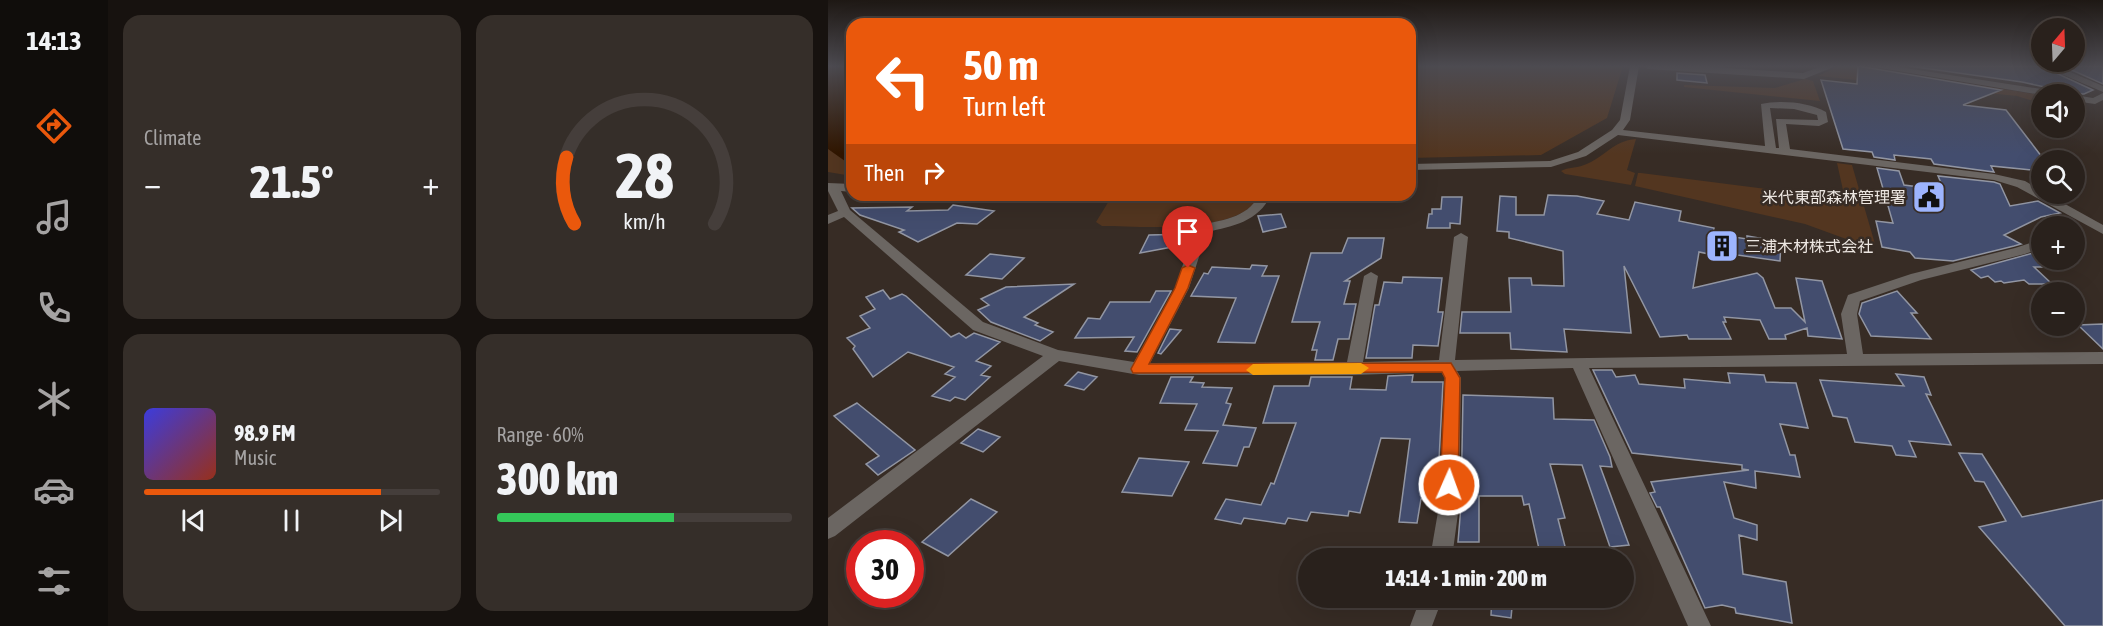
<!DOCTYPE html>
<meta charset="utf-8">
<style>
body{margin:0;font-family:"Asap Condensed","Noto Sans JP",sans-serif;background:#352e29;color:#f1f3f6;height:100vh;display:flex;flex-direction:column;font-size:22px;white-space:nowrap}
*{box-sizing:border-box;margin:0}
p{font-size:20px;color:#a5a3a3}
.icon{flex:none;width:33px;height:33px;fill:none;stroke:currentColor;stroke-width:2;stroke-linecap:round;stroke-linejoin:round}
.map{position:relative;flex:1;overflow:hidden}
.details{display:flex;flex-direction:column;gap:15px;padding:15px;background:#17120f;width:720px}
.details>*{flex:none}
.hud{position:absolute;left:18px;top:18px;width:570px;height:183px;border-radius:18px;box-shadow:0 6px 24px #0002,0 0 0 2px #453e3b;background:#ea580c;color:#fff;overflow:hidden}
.needle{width:39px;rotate:19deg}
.buttons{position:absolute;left:1203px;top:18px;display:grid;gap:12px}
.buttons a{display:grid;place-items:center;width:54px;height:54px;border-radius:50%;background:#29211c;box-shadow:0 6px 24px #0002,0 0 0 2px #453e3b;font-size:30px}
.speed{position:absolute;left:18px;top:530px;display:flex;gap:12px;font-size:30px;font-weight:700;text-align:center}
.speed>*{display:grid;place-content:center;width:78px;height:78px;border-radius:50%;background:#29211c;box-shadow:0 6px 24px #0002,0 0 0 2px #453e3b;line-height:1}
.speed .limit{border:9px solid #d22;background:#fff;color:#111}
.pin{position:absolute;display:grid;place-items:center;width:51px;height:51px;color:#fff;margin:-62px -26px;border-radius:50% 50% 50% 0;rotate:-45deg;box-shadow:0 0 6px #0007}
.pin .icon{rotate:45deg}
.me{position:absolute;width:66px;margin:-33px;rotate:2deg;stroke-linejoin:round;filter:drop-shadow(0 0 4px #0008)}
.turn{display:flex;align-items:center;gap:21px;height:126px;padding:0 18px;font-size:27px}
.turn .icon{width:78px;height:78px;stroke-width:2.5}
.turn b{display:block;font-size:42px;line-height:51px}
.then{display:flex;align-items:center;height:57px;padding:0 18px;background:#0003;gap:12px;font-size:22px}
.big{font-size:45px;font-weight:800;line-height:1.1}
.details .widget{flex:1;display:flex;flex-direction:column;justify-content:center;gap:9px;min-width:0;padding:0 21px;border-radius:18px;background:#352e29}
.details .dial{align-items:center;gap:0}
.dial svg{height:156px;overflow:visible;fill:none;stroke:#453e3b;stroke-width:7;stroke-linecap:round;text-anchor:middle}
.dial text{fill:#f1f3f6;stroke:none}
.song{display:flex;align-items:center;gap:18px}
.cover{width:72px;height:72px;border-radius:9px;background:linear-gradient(135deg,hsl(240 70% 55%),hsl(10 70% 35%))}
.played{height:6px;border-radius:3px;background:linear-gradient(90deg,#ea580c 80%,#453e3b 80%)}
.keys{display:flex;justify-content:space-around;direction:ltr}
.heat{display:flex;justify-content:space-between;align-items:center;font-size:33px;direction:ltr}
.charge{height:9px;border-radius:4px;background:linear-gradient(90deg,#34c759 60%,#453e3b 0)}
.details .tiles{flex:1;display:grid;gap:15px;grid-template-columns:repeat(2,1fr)}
.trip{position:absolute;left:470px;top:548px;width:336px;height:60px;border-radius:30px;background:#29211c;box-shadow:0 6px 24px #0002,0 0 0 2px #453e3b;font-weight:800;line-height:60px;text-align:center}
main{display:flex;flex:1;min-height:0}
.dock{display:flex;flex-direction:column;width:108px;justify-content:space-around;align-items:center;background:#100d0b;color:#a5a3a3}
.dock .icon{width:42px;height:42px}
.dock .current{color:#ea580c}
.dock b{font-size:27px;color:#f1f3f6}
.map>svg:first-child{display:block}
.green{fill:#533620}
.water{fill:#311600}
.building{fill:#434d6e;stroke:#9296a3;stroke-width:1.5}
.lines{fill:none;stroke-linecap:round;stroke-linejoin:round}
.minor{fill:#6b6662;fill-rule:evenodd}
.route{fill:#ea580c;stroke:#983908;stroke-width:1.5}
.slow{fill:#f59e0b}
.labels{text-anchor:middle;stroke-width:5;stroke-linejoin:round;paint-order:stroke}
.poi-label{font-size:16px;fill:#ede7e2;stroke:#372c25;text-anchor:end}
</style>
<main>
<nav class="dock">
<b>14:13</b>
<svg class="icon current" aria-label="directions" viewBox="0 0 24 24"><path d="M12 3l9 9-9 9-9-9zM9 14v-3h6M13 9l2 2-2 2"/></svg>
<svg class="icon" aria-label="music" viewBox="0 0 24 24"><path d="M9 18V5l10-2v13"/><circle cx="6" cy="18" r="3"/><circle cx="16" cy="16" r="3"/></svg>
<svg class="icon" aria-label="phone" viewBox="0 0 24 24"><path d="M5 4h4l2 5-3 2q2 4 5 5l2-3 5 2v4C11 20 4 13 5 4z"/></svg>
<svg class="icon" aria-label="climate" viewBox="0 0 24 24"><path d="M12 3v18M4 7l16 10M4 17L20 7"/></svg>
<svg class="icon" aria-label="car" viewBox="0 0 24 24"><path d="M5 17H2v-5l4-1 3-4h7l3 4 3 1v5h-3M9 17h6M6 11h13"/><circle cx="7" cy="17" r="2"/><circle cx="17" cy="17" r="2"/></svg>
<svg class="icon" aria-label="filters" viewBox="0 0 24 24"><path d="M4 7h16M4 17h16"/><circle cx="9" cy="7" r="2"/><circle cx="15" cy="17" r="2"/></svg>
</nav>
<section class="details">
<div class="tiles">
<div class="widget"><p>Climate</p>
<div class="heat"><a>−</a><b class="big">21.5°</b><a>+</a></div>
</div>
<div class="widget dial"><svg viewBox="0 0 100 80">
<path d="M14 69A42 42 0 1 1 86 69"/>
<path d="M14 69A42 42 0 0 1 10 35" stroke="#ea580c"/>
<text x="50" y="56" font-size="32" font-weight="700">28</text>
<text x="50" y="72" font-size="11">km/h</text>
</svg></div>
<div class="widget">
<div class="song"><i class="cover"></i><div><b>98.9 FM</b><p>Music</p></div></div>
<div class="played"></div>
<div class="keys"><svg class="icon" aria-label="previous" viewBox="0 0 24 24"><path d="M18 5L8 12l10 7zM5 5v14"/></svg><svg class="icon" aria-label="pause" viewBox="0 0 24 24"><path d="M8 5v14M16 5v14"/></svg><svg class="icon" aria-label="next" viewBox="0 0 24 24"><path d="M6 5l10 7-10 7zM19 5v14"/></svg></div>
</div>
<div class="widget"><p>Range · 60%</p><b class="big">300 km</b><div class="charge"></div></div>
</div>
</section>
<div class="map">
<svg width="1275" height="626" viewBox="0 0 1275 626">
<rect width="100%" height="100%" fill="#372c25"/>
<path class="green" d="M0 66H24V176L0 172Z
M582 66H795L779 118 713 155 582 158Z
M1011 66H1030L1213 95V111L1205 101 1189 96 990 76Z
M977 79 985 81 992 101 856 87V85L947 88Z
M808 139 799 170 807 173 803 185 737 174 733 171C740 167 749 168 756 165 778 157 784 141 808 139Z
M1009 163 1024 165 1047 244H1032L977 224 807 186 810 173H813L1017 199Z
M290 195H433C410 236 315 226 274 226L268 222 284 196Z"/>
<path class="water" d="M0 66H24V166L0 149Z"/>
<path class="building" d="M1030 66 1173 90 1135 105 1178 110 1214 157V171L1163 166 1166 172 1106 164 1103 159 1066 155 1067 160 1046 157 1044 152 1015 149 993 80 1029 84Z
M1081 66H1213L1265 90 1256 94H1238L1226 89 1194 82Z
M1235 66H1275V84Z
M849 73 877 75 879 83 849 80Z
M1049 168 1071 171 1076 185 1116 190 1110 176 1166 182 1172 184 1182 206 1210 201 1232 213 1213 217 1176 235 1193 244 1186 246 1125 261 1087 258 1082 252 1054 247 1048 221 1065 223Z
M720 195 749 196 776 201 769 214 801 220 807 202 853 211 851 221 886 228 885 234 919 239V236L953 242 952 261 881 251V254L871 252 865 288 929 273 935 278 947 308H963L977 322 968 278 994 281 1014 339 980 336 979 328 957 335 958 339H941L932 320 896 317 898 322H895L903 339H861L859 335 832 337 796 266 803 333 736 329 739 352 683 349 682 333H632L634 312H683L681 278H703L704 285 736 286 735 251 681 238V232L669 231 672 196 688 197V215H716Z
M614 197H634L632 224 622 223V228H599L601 214H604V209H613Z
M125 205 166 211 149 224 129 223 90 242 71 232 76 230 32 215 24 208 84 207 79 211 120 210Z
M453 214 458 227 435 232 430 216Z
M363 234 360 244 312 253 321 235Z
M520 238H556L553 258 517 281H522L516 304H528L521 339H510L505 360H487L489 350H484L492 322H464L483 253H514Z
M1209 252 1214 254V267H1206L1224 284H1201L1196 280 1176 283 1173 281 1167 282 1160 276 1153 278 1143 270Z
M162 254 196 258 174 279 138 275Z
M424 265 439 266 434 276H451L427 343 390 342 408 298 363 296 376 273 380 274 384 267 422 269Z
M575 277 614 278 610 312H615L610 346 585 345 584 358H538L547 305H551L556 282 574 283Z
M246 284 196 317 210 323 207 325 225 332 212 341 163 322 150 310 161 305 153 299 178 287Z
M55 290 62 299 74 294 78 296 123 337 131 333 138 338 146 333 172 342 148 361 163 366 153 375 162 377 137 400 127 397 122 401 104 396 127 377 117 374 126 367 80 352 45 377 25 349 27 346 19 338 42 328 32 316 47 309 38 297Z
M328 291H343L309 352 297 351 306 337 247 338 260 318 272 319 282 302H322Z
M1069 291 1089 313H1083L1103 339 1043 336 1031 314 1034 303Z
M1275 324V349L1250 325Z
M342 329 353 330 333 354 330 353Z
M765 370H784L788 377 807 375 811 384 857 388 856 379 902 383 900 373 936 375 938 382 968 383 980 428 952 424 962 455H967L972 477 927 471 928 488 896 482 906 518 929 525V540L911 535 915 574 958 582 964 623 908 613 907 608 894 605 877 608 832 507H829L822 493 827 492 823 482 921 470 914 469V465L804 453Z
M250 372 269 377 256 390 237 385Z
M1068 374 1096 377 1103 395 1098 394 1123 445 1081 441 1088 457 1068 455 1064 446 1027 442 1019 418 1005 416 992 380 1076 386Z
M585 375 584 382H615L609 499H593L589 523 571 522 582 439 553 438 532 513 521 511 520 516 483 512 479 521 460 518 457 524 416 518 413 524 387 519 398 499 433 505 443 483 446 484 468 423H435L446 386H481L483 377H524L522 389 558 390 560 376Z
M343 377H365L362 382 376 383 374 387 404 388 398 403 403 404 395 425 428 428 421 447H416L409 466 375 463 390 431 357 430 369 404 332 403Z
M635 395 725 398 726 419 766 420 782 457 784 467 772 466 801 545 782 547 754 465 722 464 737 518 730 519 740 558H713L701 504 696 505 694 496H651V542H630L633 506Z
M29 403 87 450 50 475 38 464 51 456 6 416Z
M150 429 172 437 155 452 133 443Z
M1131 453 1154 454 1194 517 1275 500V626H1237L1151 527 1178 521 1156 482 1147 481Z
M311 458 361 462 344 496 294 492Z
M143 499 169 512 120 556 94 542Z
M664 597H685L683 618 663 615Z"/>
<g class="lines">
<path class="minor" d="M802 66H811L802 120 795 130 937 146 933 104C953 100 980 102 998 112L1000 122 991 126 958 124 962 149 1166 174 1197 181 1214 191V194H1219L1275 225V234L1189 187 1166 180 790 135 758 156 723 167 582 170V164L722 161 750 152 784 130 792 120ZM942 108 966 109 989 115 990 120 948 119 951 148H948Z
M816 66H868L975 73 994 66H1008L976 79 820 69Z
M1040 66H1064L1226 91 1231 94 1214 95Z
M1215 66H1228L1275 86V92Z
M1275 93V100L1267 104 1246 101V95L1265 98Z
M0 183 24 184V192L13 191 22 210 155 322 230 350 306 362 347 288 368 226C392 220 419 219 431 195H443C430 222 405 226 379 232L361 288 322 363 519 362 536 276 543 272 550 276 535 362 611 360 626 237 633 233 640 237 627 360 1019 354 1013 314 1020 295 1083 274 1187 248 1214 239V248L1197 254 1093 280 1032 301 1029 314 1035 354 1275 352V364L761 368 883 626H860L745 368 629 371 633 378 631 506 624 558H602L611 506 617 378 613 372 526 375H311L231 361 7 536 0 539V518L215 356 145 330 16 217 0 224V215L10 211 0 191Z
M593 597H615L604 626H582Z"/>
</g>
<linearGradient id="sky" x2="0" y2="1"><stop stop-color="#1e1814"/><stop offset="0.43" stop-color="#4d4b51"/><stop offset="1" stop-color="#4d4b51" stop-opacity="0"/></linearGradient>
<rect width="1275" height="154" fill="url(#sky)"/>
<path class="route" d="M360 265 367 268 360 288 321 364 623 363 632 378 630 485 627 490 621 492 615 490 612 485 617 378 614 372 305 373 303 369 347 288 354 268Z"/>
<path class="slow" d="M533 363 541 368 533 374 425 375 418 370 425 364Z"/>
<defs>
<g id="civic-square" transform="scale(1.725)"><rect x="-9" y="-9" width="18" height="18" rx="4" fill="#9db4fd" stroke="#372c25"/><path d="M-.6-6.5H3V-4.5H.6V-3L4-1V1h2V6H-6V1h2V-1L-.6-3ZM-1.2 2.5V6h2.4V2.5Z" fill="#111"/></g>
<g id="building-square" transform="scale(1.725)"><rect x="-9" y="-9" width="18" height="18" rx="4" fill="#9db4fd" stroke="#372c25"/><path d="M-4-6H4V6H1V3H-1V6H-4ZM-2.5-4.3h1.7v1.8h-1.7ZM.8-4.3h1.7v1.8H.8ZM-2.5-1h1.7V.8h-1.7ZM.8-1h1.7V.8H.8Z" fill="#111"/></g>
</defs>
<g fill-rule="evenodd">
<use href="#civic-square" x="1101" y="197"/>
<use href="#building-square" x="894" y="246"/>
</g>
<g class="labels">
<g class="poi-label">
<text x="1078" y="203">米代東部森林管理署</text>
<text x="917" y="252" text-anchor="start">三浦木材株式会社</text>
</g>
</g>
</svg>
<div class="buttons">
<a><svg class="needle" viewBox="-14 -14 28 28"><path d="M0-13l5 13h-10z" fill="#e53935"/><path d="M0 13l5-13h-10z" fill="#a5a3a3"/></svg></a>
<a><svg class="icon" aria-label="sound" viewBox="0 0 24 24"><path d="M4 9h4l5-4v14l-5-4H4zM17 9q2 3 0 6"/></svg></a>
<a><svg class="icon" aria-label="search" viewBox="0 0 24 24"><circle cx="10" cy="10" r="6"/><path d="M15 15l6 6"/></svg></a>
<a>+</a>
<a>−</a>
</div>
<div class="speed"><div class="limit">30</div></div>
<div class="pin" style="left:360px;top:268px;background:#d93025"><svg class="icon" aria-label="arrive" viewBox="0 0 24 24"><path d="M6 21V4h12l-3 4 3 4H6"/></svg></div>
<svg class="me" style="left:621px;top:485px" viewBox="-20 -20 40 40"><circle r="17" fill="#ea580c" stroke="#fff" stroke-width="3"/><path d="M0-11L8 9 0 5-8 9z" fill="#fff"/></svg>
<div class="trip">14:14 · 1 min · 200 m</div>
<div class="hud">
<div class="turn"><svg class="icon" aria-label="left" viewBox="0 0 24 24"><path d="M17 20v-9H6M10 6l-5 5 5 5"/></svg><div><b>50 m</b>Turn left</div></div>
<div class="then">Then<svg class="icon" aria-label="right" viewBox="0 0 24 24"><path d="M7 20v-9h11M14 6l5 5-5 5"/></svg></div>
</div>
</div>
</main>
